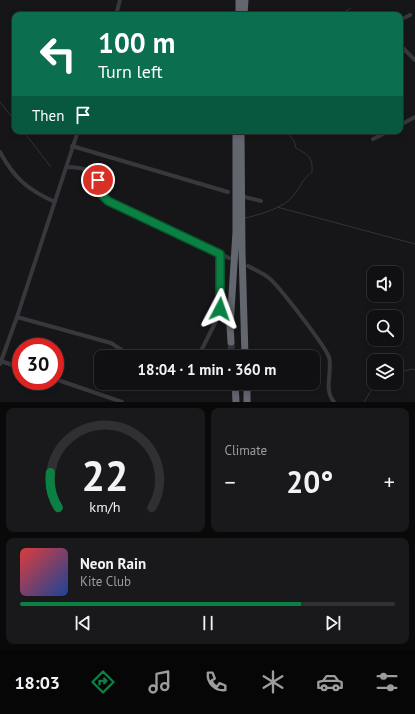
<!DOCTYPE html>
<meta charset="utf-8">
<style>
body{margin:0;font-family:"PT Sans",sans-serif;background:#19191b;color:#f1f3f6;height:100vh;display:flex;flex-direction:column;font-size:15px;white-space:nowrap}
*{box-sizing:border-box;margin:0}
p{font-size:13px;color:#9c9d9f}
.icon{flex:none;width:22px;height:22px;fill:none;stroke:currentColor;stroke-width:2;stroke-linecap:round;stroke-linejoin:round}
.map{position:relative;height:402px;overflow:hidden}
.sheet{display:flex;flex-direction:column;gap:6px;padding:6px;background:#09090a;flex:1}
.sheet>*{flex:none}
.guide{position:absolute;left:12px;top:12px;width:391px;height:122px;border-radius:8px;box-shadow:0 2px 6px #0003,0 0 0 1px #303032;background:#0b6e4f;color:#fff;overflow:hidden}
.controls{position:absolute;left:367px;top:266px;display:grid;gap:8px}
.controls a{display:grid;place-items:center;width:36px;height:36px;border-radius:8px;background:#101012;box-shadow:0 2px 6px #0003,0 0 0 1px #303032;font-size:20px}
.speed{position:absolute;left:12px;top:338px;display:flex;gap:8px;font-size:20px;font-weight:700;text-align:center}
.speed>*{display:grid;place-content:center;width:52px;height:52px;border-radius:50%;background:#101012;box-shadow:0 2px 6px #0003,0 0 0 1px #303032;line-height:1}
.speed .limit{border:6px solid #d22;background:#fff;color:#111}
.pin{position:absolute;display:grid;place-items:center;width:34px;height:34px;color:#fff;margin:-17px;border:2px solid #fff;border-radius:50%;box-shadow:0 1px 4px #0007}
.me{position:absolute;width:44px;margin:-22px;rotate:4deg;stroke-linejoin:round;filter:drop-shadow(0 0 3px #0008)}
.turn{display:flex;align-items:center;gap:14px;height:84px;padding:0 20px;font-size:18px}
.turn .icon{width:52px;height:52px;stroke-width:2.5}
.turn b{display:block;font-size:28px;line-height:34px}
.then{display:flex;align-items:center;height:38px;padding:0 20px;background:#0003;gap:8px;font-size:15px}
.big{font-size:30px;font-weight:800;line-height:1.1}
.sheet .tile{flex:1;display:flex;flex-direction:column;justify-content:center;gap:6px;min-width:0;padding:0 14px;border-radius:8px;background:#19191b}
.sheet .dial{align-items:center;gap:0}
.dial svg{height:104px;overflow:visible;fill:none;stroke:#303032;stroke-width:7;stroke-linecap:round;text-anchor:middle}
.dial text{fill:#f1f3f6;stroke:none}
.song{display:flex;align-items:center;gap:12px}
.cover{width:48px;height:48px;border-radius:6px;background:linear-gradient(135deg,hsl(0 70% 55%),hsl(220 70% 35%))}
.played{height:4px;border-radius:2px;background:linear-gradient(90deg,#0b8043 75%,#303032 75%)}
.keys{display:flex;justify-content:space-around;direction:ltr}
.heat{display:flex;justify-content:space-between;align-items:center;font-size:22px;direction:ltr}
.sheet .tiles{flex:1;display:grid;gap:6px;grid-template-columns:1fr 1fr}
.tile:last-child{grid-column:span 2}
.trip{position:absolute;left:94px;top:350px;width:226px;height:40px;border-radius:8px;background:#101012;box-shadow:0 2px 6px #0003,0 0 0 1px #303032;font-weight:800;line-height:40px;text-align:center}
.dock{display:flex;height:64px;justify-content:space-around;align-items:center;background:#060607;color:#9c9d9f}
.dock .icon{width:28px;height:28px}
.dock .on{color:#0b8043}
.dock b{font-size:18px;color:#f1f3f6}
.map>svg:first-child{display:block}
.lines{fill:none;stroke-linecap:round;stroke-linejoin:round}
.stream{stroke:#2c353c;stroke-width:1}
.motorway-tunnel{stroke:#333438;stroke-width:7;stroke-dasharray:7 3.5;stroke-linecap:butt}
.minor{stroke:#37383d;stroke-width:4}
.motorway{stroke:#63666e;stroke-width:7}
.route-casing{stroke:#07532c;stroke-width:10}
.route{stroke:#0b8043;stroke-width:7}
</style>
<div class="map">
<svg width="415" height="402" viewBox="0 0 415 402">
<rect width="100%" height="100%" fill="#161618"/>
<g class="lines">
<path class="stream" d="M120 14 125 15
M339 15 351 8
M0 102 15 121
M23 131 51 167
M277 207 415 244
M245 218C259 215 284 208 293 196 300 188 303 178 312 172 313 157 308 155 296 148L294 141 286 131
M396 373 412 369 415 370
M364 402 370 392 379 383"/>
<path class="motorway-tunnel" d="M231 342 232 357"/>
<path class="minor" d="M116 15 120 0
M400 20 410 15
M400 45 415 60
M400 125 415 117
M373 139 389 131
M72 146 228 192
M0 152C14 178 28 190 55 202
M66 167C78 167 95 169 99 182 101 191 101 195 108 201L229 258
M245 197 261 201
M248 266C255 270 263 273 269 278 279 286 325 346 329 357 333 371 323 389 334 402
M17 317 111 343 123 351 138 357
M198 357 216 321 220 309V254
M1 361 21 368
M0 364 17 317 78 131
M55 379 122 402"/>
<path class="motorway" d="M239 15V0
M244 15 245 0
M241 131 242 252 245 356
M231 342 230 326 236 232V131
M235 383 236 402
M247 383V402"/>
</g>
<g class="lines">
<g class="route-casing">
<path id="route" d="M98 180 101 194 108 201 220 254V309"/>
</g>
<use href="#route" class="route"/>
</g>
</svg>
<div class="controls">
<a><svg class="icon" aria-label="sound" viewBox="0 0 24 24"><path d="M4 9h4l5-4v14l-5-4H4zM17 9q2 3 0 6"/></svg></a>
<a><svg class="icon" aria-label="search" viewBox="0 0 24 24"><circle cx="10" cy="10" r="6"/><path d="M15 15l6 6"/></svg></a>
<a><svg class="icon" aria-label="layers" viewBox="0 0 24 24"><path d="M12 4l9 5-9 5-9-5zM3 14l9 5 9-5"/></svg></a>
</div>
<div class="speed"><div class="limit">30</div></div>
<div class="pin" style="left:98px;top:180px;background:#d93025"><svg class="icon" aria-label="arrive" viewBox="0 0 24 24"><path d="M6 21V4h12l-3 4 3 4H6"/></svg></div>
<svg class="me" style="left:220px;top:309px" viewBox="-20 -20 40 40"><path d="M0-17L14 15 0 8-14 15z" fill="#0b8043" stroke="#fff" stroke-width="4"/></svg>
<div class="trip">18:04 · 1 min · 360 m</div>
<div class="guide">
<div class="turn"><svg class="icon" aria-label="left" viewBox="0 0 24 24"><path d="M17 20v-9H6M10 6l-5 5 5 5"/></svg><div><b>100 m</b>Turn left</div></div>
<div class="then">Then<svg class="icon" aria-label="arrive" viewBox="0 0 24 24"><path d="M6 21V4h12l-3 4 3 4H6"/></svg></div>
</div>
</div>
<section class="sheet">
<div class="tiles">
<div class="tile dial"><svg viewBox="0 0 100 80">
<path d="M14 69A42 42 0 1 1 86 69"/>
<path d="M14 69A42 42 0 0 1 8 42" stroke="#0b8043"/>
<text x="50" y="56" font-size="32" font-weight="700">22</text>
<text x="50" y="72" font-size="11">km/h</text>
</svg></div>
<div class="tile"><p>Climate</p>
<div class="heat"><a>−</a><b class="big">20°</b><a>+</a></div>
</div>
<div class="tile">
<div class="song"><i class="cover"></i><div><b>Neon Rain</b><p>Kite Club</p></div></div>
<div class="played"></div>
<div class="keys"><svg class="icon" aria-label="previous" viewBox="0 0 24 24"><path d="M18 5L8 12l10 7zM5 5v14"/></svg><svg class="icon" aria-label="pause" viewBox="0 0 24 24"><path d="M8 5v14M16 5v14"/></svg><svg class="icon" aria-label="next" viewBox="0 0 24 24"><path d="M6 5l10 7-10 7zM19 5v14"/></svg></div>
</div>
</div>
</section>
<nav class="dock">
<b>18:03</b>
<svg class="icon on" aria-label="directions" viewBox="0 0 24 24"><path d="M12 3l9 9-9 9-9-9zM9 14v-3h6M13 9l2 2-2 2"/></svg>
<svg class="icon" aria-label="music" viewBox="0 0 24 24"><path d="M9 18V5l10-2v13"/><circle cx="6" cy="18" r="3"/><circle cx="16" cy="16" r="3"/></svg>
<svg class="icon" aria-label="phone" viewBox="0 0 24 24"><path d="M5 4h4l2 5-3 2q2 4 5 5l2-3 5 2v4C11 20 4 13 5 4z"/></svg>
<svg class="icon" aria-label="climate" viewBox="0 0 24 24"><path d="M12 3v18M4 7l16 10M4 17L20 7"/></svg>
<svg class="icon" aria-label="car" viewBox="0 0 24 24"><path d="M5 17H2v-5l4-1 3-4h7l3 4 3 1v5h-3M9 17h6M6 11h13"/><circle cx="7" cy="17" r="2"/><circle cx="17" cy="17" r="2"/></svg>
<svg class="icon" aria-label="filters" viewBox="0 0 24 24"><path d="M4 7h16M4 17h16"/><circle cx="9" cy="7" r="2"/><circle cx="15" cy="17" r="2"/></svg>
</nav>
